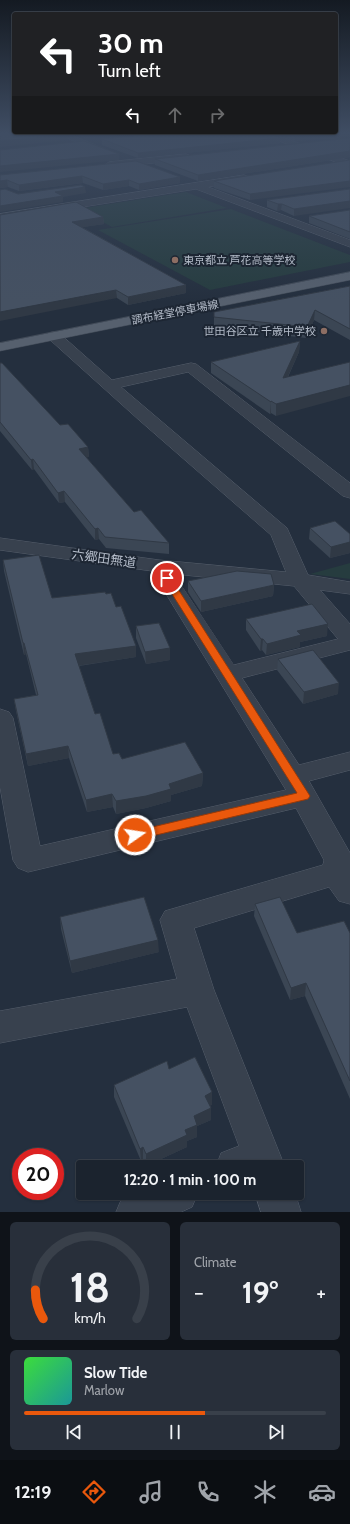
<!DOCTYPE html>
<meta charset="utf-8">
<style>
body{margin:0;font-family:Cabin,"Noto Sans JP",sans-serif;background:#282f3a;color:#f1f3f6;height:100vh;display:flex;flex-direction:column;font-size:15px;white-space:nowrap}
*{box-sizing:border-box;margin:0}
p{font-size:13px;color:#a0a4aa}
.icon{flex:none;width:22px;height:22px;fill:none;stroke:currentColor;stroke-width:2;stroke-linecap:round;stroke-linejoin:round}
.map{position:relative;height:1212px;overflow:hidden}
.side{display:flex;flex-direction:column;gap:10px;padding:10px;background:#0f1319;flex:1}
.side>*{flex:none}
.hud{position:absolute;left:12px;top:12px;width:326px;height:122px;border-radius:4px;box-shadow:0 1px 3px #0004,0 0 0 1px #39404a;background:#202124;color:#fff;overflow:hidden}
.speed{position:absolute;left:12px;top:1148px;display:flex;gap:8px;font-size:20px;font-weight:700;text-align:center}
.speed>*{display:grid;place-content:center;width:52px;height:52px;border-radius:50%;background:#1b232e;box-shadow:0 1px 3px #0004,0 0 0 1px #39404a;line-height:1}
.speed .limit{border:6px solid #d22;background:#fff;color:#111}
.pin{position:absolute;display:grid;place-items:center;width:34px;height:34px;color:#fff;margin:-17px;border:2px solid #fff;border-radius:50%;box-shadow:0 1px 4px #0007}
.me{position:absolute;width:44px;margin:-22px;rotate:77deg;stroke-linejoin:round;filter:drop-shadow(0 0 3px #0008)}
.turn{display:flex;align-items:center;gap:14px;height:84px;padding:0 20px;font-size:18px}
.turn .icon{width:52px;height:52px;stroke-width:2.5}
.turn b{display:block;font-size:28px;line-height:34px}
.lanes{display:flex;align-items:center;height:38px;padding:0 20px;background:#0003;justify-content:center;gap:20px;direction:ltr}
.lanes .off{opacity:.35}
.big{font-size:30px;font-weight:800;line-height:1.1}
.side .tile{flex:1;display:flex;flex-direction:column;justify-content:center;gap:6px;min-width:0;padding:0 14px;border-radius:6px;background:#282f3a}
.side .dial{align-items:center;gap:0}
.dial svg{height:104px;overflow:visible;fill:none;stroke:#39404a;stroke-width:7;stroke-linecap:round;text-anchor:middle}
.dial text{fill:#f1f3f6;stroke:none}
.song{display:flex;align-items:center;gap:12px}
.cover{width:48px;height:48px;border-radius:6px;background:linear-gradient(135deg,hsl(120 70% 55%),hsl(180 70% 35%))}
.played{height:4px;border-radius:2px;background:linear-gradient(90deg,#ea580c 60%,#39404a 60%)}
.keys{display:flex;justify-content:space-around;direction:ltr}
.heat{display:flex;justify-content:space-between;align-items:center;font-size:22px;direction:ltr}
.side .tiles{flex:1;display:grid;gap:10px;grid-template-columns:1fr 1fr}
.tile:last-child{grid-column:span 2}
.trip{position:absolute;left:76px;top:1160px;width:228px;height:40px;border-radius:4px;background:#1b232e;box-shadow:0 1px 3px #0004,0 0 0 1px #39404a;font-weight:800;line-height:40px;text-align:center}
.menu{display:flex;height:64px;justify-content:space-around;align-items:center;background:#0b0e12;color:#a0a4aa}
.menu .icon{width:28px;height:28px}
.menu .selected{color:#ea580c}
.menu b{font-size:18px;color:#f1f3f6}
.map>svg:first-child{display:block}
.green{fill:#263c3f}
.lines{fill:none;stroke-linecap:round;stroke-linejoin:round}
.minor-casing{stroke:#565f6c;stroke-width:1}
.major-casing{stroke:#414a57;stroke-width:1}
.minor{fill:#38414e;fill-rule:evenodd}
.major{fill:#56606e;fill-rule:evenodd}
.wall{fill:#3b4654}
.shaded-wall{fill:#303945}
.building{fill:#455162;stroke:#303945}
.route{fill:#ea580c;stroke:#983908}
.education-dot{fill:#8d6e63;stroke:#1d2633;stroke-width:1.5}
.labels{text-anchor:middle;stroke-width:4;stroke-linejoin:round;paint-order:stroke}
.far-poi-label{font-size:11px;fill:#b4bcc9;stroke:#1d2633;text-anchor:start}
.far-street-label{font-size:11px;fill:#b4bcc9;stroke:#1d2633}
.street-label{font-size:13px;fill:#b4bcc9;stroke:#1d2633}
</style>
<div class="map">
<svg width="350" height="1212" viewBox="0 0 350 1212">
<rect width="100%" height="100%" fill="#242f3e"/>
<path class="green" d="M186 192 227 208 112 227 78 209Z
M231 209 350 255V262L210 290 98 230Z
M350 563V579L310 574Z"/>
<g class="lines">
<g class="minor-casing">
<path id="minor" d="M53 132H64L112 152 108 155 105 154Z
M255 132H267L350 161V167Z
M186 154 189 155 190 157 189 159 109 168 105 165 109 162Z
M244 175 247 176 249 178 247 180 208 187 350 240V247L196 189 0 220V214Z
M54 332 59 333 112 380 191 363 196 364 350 483V498L343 496 188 372 121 387 287 528 308 575 350 582V594L320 590 350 624V650L242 678 299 765 350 752V770L309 781 350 853V904L339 901 329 887 194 928 214 990 285 1167H216L221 1153 239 1146 187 1007 0 1043V1011L177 979 160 920 165 911 323 865 324 860 296 808 28 872 18 868 13 860 0 787V709L9 712 13 718 40 846 286 790 152 571 0 550V538L159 560 286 572 271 535 139 420 49 339 47 336 49 333ZM174 574 294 586 338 639 234 665Z
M133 1193H198L192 1207 181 1212H116L122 1198Z
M255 1193H295L301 1212H261Z"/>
</g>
<g class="major-casing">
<path id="major" d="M350 272V280L0 351V343Z"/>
</g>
<use href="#minor" class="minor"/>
<use href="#major" class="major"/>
</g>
<path class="wall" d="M69 132H150L85 138Z
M271 132H350V137L295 141Z
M350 138V157L198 181 155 165V159Z
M102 139 280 143 138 158 102 145Z
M350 160 250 200 214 188V181Z
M0 175 180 177V183L139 190 129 186 103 190 83 183 19 191 8 187 0 188Z
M350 189 294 216 281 210 277 211 267 207V200Z
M350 210V239L309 223V216Z
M0 215 103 217 104 224 82 227 186 285V293L128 305 117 298Z
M350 286V340L314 320 306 338 214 327V312Z
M300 341 299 352 288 377 276 416 271 413 270 414 211 373V362Z
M0 363 60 425 88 447 89 457H86L134 512 169 543V554L106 548 99 539 95 540 65 502 59 503 34 469 32 470 0 431Z
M310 528 350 534V553L330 558 309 539Z
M3 560 52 598 136 657 79 666 95 714 113 754 122 759 203 773 202 786 171 795V801L146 808 116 814 113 807 87 812 69 758 28 766 16 711 14 699 36 695 26 654 24 655 4 571Z
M188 581 274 585 273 596 201 612 188 592Z
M246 619 327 636 300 642V647L266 655 262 650 260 651 246 630Z
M136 626 170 660 146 664 136 638Z
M278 659 338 694 303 704 277 670Z
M255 904 297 933H350V1099L305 996 290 1000 254 916Z
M60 917 159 952 72 973 61 929Z
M169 1069 212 1105H210L211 1108V1120L197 1126V1137L187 1141V1147L146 1166 143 1160 141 1161 114 1097V1085Z"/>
<path class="shaded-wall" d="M94 132H150L85 138V133Z
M338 132H350V137L295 141V136Z
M68 135V140L0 147V141Z
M280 138V143L138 158V153Z
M350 151V157L198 181V175Z
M119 154V160L0 172V166Z
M82 176 83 183 19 191V185Z
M180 177V183L139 190V184Z
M7 180 8 187 0 188V181Z
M129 180V186L103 190V184Z
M350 181V187L250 200V194Z
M85 187 86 193 63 197V202L0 212V206L55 192Z
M350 201V208L294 216V209Z
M278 204H282L281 210 277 211Z
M103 217 104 224 72 229V222Z
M186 285V293L128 305V297Z
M116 290 117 298 0 321V312Z
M315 310 314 320 306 338 307 327Z
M300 341 299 352 282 389 283 378Z
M350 385V396L276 416V404Z
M271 401V413L270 414 271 402Z
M88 447 89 457 80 459 79 449Z
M33 459 34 469 32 470 31 460Z
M64 491 65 502 59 503 58 493Z
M98 528 99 539 95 540V529Z
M350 542V553L330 558 331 547Z
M274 585 273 596 201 612V601Z
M328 624 327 636 300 642V647L266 655 267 644 297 631Z
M261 639H263L262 650 260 651Z
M23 643H24L26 654 24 655Z
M136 646V657L76 666 75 654Z
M170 648V660L146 664 145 652Z
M339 683 338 694 303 704 304 692Z
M68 746 69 758 28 766 26 754Z
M203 773 202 786 171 795V801L146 808 116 814V801L169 784Z
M112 794 113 807 87 812 86 800Z
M158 940 159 952 72 973 70 961Z
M306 983 305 996 290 1000 291 988Z
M212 1092V1105L205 1108V1096Z
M211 1108V1120L197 1126V1137L187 1141V1147L146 1166V1154L185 1130 194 1116Z
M143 1147V1160L141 1161 140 1149Z"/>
<path class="building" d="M0 132H62L68 135 0 141Z
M171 132H266L280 138 138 153 102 139Z
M286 132H338L295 136Z
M350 138V151L198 175 155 159Z
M84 141 119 154 0 166V150Z
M350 160V181L250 194 214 181Z
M136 161 180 177 139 184 129 180 103 184 82 176 19 185 7 180 0 181V175Z
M81 185 85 187 55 192 63 196 0 206V190L5 189 18 194Z
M350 189V201L294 209 282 204H278L267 200Z
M76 202 103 217 72 222 186 285 128 297 116 290 0 312V215Z
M350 210V232L309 216Z
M350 286V329L315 310 307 327 214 317V312Z
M300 341 283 378 350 362V385L276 404 271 401V402L211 362Z
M0 363H2L60 425 68 424 88 447 79 449 134 512 141 510 169 543 105 537 98 528 95 529 64 491 58 493 33 459 31 460 0 422Z
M335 521 350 534V542L331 547 310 528Z
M39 555 52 598 105 592 106 594 111 593 116 607 121 606 136 646 75 654 95 714 100 713 113 754 119 753 122 759 185 742 203 773 169 784 171 789 146 796 116 801 112 794 86 800 68 746 26 754 14 699 38 695 24 643H23L3 560Z
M237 571 271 574 274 585 201 601 188 581Z
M312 604 328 624 297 631 301 635 267 644 263 639H261L246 619Z
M159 623 170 648 145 652 136 626Z
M313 650 339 683 304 692 278 659Z
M144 897 158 940 70 961 60 917Z
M280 897 297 933 344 921 350 933V1081L306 983 291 988 255 904Z
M195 1057 212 1092 205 1096 211 1108 194 1116 197 1125 185 1130 187 1135 146 1154 143 1147 140 1149 114 1085 167 1061 169 1069Z"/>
<linearGradient id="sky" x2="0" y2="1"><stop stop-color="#141a22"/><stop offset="0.44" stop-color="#3f4d63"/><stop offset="1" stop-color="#3f4d63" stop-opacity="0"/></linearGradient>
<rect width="350" height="302" fill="url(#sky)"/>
<path class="route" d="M167 575 171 578 310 796 308 799 304 800 135 840 131 838 129 835 131 832 297 793 162 578Z"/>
<g class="education-dot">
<circle cx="175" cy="260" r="4"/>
<circle cx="324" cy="331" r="4"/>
</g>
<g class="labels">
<g class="far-poi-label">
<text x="183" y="264">東京都立 芦花高等学校</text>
<text x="316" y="335" text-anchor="end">世田谷区立 千歳中学校</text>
</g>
<g class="far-street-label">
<text transform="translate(175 312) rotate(-11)" y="4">調布経堂停車場線</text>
</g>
<g class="street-label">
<text transform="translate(104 558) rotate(8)" y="5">六郷田無道</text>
</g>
</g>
</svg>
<div class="speed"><div class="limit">20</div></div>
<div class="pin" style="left:167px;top:578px;background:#d93025"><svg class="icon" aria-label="arrive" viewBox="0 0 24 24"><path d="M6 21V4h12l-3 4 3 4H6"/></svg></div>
<svg class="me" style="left:135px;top:835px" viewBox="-20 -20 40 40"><circle r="17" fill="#ea580c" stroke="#fff" stroke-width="3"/><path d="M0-11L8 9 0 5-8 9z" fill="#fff"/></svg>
<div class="trip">12:20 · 1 min · 100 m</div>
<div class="hud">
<div class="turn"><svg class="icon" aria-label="left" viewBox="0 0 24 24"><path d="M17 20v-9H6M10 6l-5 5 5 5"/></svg><div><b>30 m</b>Turn left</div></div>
<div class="lanes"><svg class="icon" aria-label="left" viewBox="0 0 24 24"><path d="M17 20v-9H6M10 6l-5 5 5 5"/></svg><svg class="icon off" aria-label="ahead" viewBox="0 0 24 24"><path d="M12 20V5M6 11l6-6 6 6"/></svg><svg class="icon off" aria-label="right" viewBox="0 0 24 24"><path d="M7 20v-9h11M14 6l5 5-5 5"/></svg></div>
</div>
</div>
<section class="side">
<div class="tiles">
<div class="tile dial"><svg viewBox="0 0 100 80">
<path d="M14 69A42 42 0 1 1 86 69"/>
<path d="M14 69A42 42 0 0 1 8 47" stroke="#ea580c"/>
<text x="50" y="56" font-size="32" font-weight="700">18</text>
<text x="50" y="72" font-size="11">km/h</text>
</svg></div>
<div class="tile"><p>Climate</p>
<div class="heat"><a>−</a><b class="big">19°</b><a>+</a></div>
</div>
<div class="tile">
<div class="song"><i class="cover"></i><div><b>Slow Tide</b><p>Marlow</p></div></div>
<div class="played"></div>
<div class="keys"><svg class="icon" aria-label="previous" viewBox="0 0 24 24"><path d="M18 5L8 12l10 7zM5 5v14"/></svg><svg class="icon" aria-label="pause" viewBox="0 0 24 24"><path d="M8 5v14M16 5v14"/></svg><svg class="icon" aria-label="next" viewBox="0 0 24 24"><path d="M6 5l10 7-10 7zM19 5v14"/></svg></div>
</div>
</div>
</section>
<nav class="menu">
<b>12:19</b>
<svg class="icon selected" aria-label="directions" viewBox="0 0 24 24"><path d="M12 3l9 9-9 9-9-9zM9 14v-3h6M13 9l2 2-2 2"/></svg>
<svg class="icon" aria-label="music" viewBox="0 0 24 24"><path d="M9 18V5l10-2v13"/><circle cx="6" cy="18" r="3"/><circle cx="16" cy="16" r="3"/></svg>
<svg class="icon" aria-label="phone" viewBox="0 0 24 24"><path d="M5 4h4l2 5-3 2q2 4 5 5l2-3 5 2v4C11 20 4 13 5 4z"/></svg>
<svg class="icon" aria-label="climate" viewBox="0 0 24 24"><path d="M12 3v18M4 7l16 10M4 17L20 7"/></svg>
<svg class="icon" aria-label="car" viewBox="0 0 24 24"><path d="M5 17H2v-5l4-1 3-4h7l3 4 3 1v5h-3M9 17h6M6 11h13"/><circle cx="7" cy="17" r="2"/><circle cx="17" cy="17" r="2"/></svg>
</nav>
